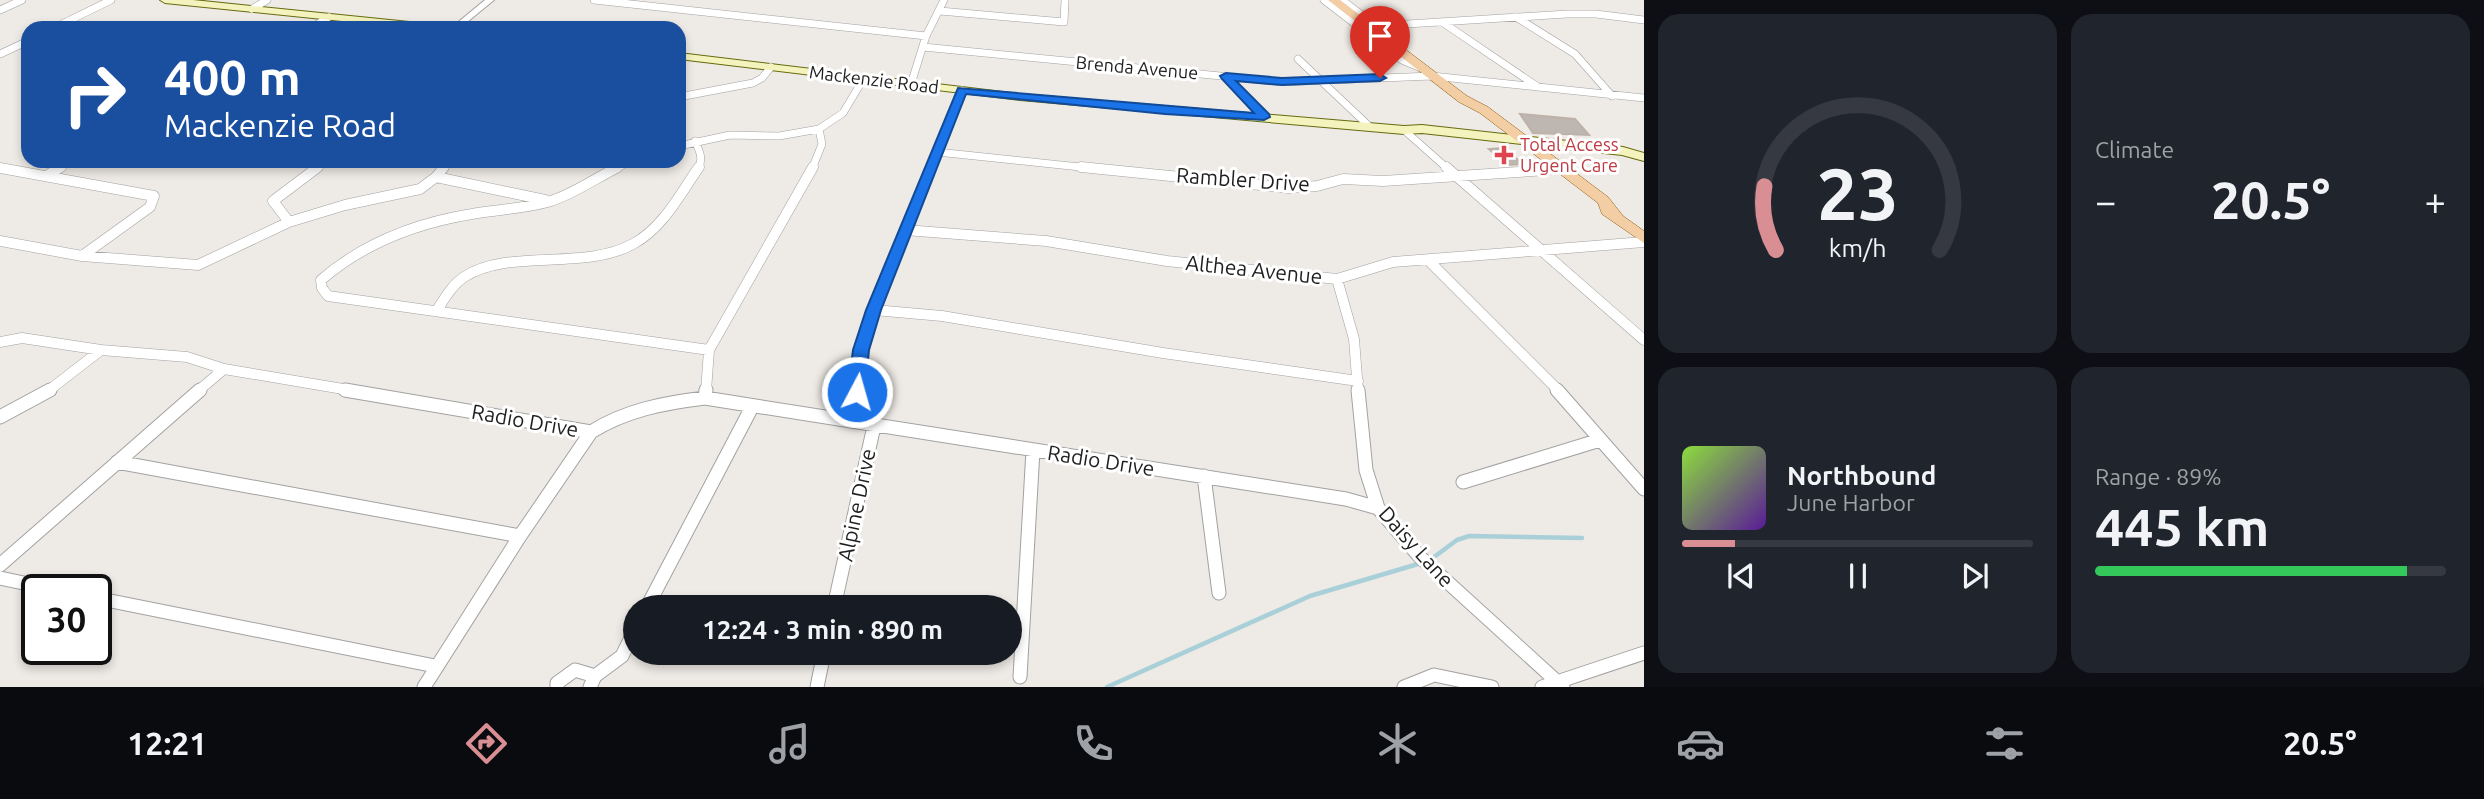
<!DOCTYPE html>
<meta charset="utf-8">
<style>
body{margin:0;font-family:Ubuntu,sans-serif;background:#20242c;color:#f1f3f6;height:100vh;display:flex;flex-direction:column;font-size:26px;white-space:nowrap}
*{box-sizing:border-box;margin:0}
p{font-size:23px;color:#9ea1a6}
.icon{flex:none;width:38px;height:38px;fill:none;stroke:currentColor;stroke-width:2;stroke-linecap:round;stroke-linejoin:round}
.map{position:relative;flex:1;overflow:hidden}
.details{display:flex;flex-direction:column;gap:14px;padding:14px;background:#0d0f14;width:840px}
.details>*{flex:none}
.top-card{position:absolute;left:21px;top:21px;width:665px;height:147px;border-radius:21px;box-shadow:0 4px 10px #0003;background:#1a4fa0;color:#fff;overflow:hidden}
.speed{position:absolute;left:21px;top:574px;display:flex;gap:14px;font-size:35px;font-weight:700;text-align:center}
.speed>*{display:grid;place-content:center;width:91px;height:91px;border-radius:50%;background:#171b24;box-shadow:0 4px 10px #0003;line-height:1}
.speed .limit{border:4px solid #111;border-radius:10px;background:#fff;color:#111}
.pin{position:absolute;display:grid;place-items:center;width:60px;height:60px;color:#fff;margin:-72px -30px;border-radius:50% 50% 50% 0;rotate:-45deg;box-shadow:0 0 7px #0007}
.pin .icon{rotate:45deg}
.me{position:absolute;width:77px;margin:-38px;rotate:6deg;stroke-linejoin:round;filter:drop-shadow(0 0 5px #0008)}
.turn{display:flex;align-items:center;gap:24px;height:147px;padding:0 28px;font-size:32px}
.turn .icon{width:91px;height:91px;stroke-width:2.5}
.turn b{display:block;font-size:49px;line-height:60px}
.big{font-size:52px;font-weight:600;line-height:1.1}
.details .widget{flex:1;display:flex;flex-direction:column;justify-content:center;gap:10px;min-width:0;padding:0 24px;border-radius:21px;background:#20242c}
.details .dial{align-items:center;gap:0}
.dial svg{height:182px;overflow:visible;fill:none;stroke:#363941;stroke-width:7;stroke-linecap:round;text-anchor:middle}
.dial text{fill:#f1f3f6;stroke:none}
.song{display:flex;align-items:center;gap:21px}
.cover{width:84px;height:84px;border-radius:10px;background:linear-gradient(135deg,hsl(90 70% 55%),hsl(270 70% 35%))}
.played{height:7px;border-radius:4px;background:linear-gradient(90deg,#d88e93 15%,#363941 15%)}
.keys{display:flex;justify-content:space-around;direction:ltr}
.heat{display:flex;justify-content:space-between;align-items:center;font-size:38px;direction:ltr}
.charge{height:10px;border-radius:5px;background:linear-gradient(90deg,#34c759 89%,#363941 0)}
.details .tiles{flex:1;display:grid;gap:14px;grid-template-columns:repeat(2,1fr)}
.trip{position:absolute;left:623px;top:595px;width:399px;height:70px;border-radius:35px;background:#171b24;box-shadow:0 4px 10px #0003;font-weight:600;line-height:70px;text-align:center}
.tab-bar{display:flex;height:112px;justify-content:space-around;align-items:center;background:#090b0e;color:#9ea1a6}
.tab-bar .icon{width:49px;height:49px}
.tab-bar .on{color:#d88e93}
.tab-bar b{font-size:32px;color:#f1f3f6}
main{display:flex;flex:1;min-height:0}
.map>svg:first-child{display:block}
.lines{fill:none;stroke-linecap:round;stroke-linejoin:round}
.stream{stroke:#a9d0d8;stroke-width:4.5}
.building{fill:#beb6b1;stroke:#beb1a8;stroke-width:2}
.minor-far2-casing{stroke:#a2a2a2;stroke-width:8}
.minor-far1-casing{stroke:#a2a2a2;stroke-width:11}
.minor-casing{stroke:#a2a2a2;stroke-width:15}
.tertiary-casing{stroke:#a2a2a2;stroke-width:2}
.secondary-casing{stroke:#666b0f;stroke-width:2}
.primary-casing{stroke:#8a5a0d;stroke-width:1}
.minor-far2{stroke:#fff;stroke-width:7}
.minor-far1{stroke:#fff;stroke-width:10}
.minor{stroke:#fff;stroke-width:13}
.tertiary{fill:#fff;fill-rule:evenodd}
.secondary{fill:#f4f3bd;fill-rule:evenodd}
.primary{fill:#f3cda4;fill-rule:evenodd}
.route{fill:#1a73e8;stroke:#114b97;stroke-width:2}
.health-dot{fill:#e0444e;stroke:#fff;stroke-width:2.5}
.labels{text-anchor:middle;stroke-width:6;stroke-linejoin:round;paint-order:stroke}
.far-street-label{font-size:18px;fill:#1e1e1e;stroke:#fff}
.far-health-label{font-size:18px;fill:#be3a42;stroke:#fff;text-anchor:start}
.street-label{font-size:21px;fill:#1e1e1e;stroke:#fff}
</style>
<main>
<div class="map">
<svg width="1644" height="687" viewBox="0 0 1644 687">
<rect width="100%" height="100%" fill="#eeeae5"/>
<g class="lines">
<path class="stream" d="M1434 557 1457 540 1469 536 1582 538
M1107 687 1310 596 1418 564"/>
</g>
<path class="building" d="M1520 114 1575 119 1589 135 1533 133Z
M1503 148 1523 164 1508 165 1489 149Z"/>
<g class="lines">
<g class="minor-far2-casing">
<path id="minor-far2" d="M594 0 926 36
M1324 0 1402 60 1421 68
M1342 0 1391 37 1394 47
M252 9 267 0
M0 10 22 0
M940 11 1064 22 1065 0
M1516 17 1575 54 1612 96
M1442 22 1538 87
M1376 26 1567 14H1596L1644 20
M54 28 111 0
M311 28 329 17
M923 47 1282 82 1432 76 1644 98
M0 54 28 41
M1298 59 1370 127
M1226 76 1264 117
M911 84 926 36 944 0
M679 97 753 83 762 78 771 67
M1404 130 1448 169
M695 141C699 150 704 159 698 169
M679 146 730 135 779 136 819 129 843 113 864 78
M937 152 1099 169
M0 168 3 169
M58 169 70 161
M316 169 326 161
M442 169 448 161
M615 169 631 161
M812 169 822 144 819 129
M931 169 962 90"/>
</g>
<g class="minor-far1-casing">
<path id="minor-far1" d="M618 167C596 178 575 193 551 201 525 209 498 209 472 214 416 223 364 243 321 280L322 288 328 296 709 350
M1081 167 1289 188 1317 186 1343 179 1383 181 1548 170
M1446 167 1644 340
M0 168 154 196 150 207 82 256
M46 176 61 167
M436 177 545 200
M289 222 273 201 318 167
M905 230 1046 241 1167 261 1337 279 1393 262 1644 242
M0 241 82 256 198 265 289 222 345 205 420 189 436 177 444 167
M1428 260 1559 391
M1337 279 1354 339 1358 391
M437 310C445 298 452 285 464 277 508 248 584 271 633 244 663 228 680 194 699 167
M874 310 942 316 1163 353 1358 381
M0 342 22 338 101 350 187 357 224 369 355 391
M48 391 101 350
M198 391 224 369
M706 391 709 350 813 167
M857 391 861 350 874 310 931 167"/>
</g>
<g class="minor-casing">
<path id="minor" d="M345 390 591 432C626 410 664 403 705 398L1346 499 1378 508
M1358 390 1366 470 1378 508 1420 557 1563 687
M1557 390 1644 489
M705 398 706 390
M0 417 50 390
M117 462 520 536
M1204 476 1219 593
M1463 482 1600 440
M0 565 200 390
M0 578 57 590
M96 598 435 666
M647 607 752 407
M834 607 874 426 860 407 857 390
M1020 677 1033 450
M424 687 520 536 591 432
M557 687V683L575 670 595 676
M590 687 595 676 622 656 635 630
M817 687 824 653
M1404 687 1434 675 1492 687
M1542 687 1644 653"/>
</g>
<g class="tertiary-casing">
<path id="tertiary" d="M485 0H494L460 28H451Z"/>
</g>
<g class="secondary-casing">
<path id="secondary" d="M160 0H193L439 25 444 28H410L165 3Z
M679 53 1020 94 1404 126 1422 125 1623 147 1644 153V161L1622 155 1422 133 1404 134 1020 100 679 59Z"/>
</g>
<g class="primary-casing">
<path id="primary" d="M1328 0H1340L1467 96 1488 107 1608 197 1623 216 1644 231V243L1602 214 1598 203 1480 113 1459 102Z"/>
</g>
<use href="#minor-far2" class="minor-far2"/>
<use href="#minor-far1" class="minor-far1"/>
<use href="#minor" class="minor"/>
<use href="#tertiary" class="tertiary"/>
<use href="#secondary" class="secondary"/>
<use href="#primary" class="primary"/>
</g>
<path class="route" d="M1226 73 1282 78 1380 74 1386 78 1380 81 1282 85 1236 81 1269 114 1270 117 1264 120 1165 114 966 94 881 310 869 350 865 392 863 396H851L848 392 853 350 866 310 958 88 1254 113 1222 79 1220 76Z"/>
<path class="health-dot" d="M1500.5 144.5h7v7h7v7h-7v7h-7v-7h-7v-7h7z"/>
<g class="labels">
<g class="far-street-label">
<text transform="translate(1137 68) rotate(5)" y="6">Brenda Avenue</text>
<text transform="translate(874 80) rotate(7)" y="6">Mackenzie Road</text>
</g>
<g class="far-health-label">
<text x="1520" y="151">Total Access<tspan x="1520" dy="21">Urgent Care</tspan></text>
</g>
<g class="street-label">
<text transform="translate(1243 180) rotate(4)" y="7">Rambler Drive</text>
<text transform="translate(1254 270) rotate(6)" y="7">Althea Avenue</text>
<text transform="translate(525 421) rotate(10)" y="7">Radio Drive</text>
<text transform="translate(1101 461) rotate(9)" y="7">Radio Drive</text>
<text transform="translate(857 505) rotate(-78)" y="7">Alpine Drive</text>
<text transform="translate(1416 547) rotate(48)" y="7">Daisy Lane</text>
</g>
</g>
</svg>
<div class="speed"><div class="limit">30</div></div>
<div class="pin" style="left:1380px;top:78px;background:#d93025"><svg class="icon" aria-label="arrive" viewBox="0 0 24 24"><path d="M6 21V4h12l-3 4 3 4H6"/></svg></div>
<svg class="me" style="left:857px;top:392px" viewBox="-20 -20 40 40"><circle r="17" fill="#1a73e8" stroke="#fff" stroke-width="3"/><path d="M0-11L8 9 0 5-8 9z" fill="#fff"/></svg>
<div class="trip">12:24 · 3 min · 890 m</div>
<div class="top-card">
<div class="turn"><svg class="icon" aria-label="right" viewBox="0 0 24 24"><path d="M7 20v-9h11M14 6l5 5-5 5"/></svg><div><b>400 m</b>Mackenzie Road</div></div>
</div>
</div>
<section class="details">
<div class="tiles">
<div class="widget dial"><svg viewBox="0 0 100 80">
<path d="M14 69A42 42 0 1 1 86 69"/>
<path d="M14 69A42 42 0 0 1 9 41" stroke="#d88e93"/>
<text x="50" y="56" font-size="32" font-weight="700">23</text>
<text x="50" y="72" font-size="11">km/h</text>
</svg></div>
<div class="widget"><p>Climate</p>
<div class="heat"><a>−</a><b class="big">20.5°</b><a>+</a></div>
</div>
<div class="widget">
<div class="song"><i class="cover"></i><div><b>Northbound</b><p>June Harbor</p></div></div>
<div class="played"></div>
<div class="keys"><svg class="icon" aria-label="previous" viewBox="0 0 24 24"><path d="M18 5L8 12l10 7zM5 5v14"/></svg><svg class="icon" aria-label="pause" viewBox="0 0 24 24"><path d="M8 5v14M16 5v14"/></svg><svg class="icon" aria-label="next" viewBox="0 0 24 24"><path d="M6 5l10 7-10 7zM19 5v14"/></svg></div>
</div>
<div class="widget"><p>Range · 89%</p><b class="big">445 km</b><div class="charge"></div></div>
</div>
</section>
</main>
<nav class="tab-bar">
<b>12:21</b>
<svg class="icon on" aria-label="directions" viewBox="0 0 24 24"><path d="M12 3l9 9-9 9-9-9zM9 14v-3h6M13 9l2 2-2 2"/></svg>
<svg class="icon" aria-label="music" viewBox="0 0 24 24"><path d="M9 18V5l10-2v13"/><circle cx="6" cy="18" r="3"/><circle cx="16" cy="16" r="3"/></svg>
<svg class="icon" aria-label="phone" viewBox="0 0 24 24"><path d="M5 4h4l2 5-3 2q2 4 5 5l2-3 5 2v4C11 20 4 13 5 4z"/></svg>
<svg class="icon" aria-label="climate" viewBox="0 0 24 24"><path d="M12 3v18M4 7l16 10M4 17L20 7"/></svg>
<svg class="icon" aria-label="car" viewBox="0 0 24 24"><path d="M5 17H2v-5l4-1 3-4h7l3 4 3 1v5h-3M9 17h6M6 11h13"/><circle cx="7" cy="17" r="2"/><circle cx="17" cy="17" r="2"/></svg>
<svg class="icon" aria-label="filters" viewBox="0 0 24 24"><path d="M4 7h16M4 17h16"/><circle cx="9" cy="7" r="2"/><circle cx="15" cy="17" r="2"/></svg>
<b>20.5°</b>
</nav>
